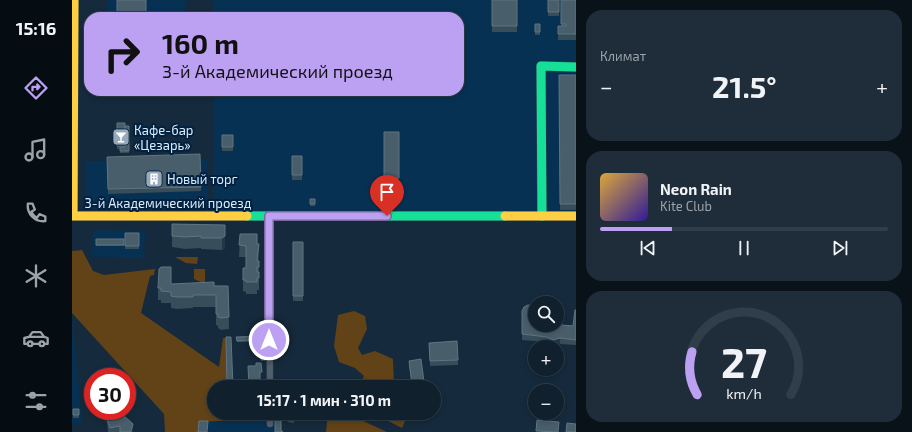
<!DOCTYPE html>
<html lang="ru">
<meta charset="utf-8">
<style>
body{margin:0;font-family:"Exo 2",sans-serif;background:#1e2d39;color:#f1f3f6;height:100vh;display:flex;flex-direction:column;font-size:15px;white-space:nowrap}
*{box-sizing:border-box;margin:0}
p{font-size:13px;color:#9ca3aa}
.icon{flex:none;width:22px;height:22px;fill:none;stroke:currentColor;stroke-width:2;stroke-linecap:round;stroke-linejoin:round}
.map{position:relative;flex:1;overflow:hidden}
.sheet{display:flex;flex-direction:column;gap:10px;padding:10px;background:#091219;width:336px}
.sheet>*{flex:none}
.top-card{position:absolute;left:12px;top:12px;width:380px;height:84px;border-radius:16px;box-shadow:0 2px 6px #0003,0 0 0 1px #303e49;background:#bca0f2;color:#111;overflow:hidden}
.tools{position:absolute;left:456px;top:296px;display:grid;gap:8px}
.tools a{display:grid;place-items:center;width:36px;height:36px;border-radius:50%;background:#10202d;box-shadow:0 2px 6px #0003,0 0 0 1px #303e49;font-size:20px}
.speed{position:absolute;left:12px;top:368px;display:flex;gap:8px;font-size:20px;font-weight:700;text-align:center}
.speed>*{display:grid;place-content:center;width:52px;height:52px;border-radius:50%;background:#10202d;box-shadow:0 2px 6px #0003,0 0 0 1px #303e49;line-height:1}
.speed .limit{border:6px solid #d22;background:#fff;color:#111}
.pin{position:absolute;display:grid;place-items:center;width:34px;height:34px;color:#fff;margin:-41px -17px;border-radius:50% 50% 50% 0;rotate:-45deg;box-shadow:0 0 4px #0007}
.pin .icon{rotate:45deg}
.me{position:absolute;width:44px;margin:-22px;rotate:0deg;stroke-linejoin:round;filter:drop-shadow(0 0 3px #0008)}
.turn{display:flex;align-items:center;gap:14px;height:84px;padding:0 12px;font-size:18px}
.turn .icon{width:52px;height:52px;stroke-width:2.5}
.turn b{display:block;font-size:28px;line-height:34px}
.big{font-size:30px;font-weight:700;line-height:1.1}
.sheet .tile{flex:1;display:flex;flex-direction:column;justify-content:center;gap:6px;min-width:0;padding:0 14px;border-radius:16px;background:#1e2d39}
.sheet .dial{align-items:center;gap:0}
.dial svg{height:104px;overflow:visible;fill:none;stroke:#303e49;stroke-width:7;stroke-linecap:round;text-anchor:middle}
.dial text{fill:#f1f3f6;stroke:none}
.song{display:flex;align-items:center;gap:12px}
.cover{width:48px;height:48px;border-radius:6px;background:linear-gradient(135deg,hsl(40 70% 55%),hsl(250 70% 35%))}
.played{height:4px;border-radius:2px;background:linear-gradient(90deg,#bca0f2 25%,#303e49 25%)}
.keys{display:flex;justify-content:space-around;direction:ltr}
.heat{display:flex;justify-content:space-between;align-items:center;font-size:22px;direction:ltr}
.trip{position:absolute;left:135px;top:380px;width:234px;height:40px;border-radius:20px;background:#10202d;box-shadow:0 2px 6px #0003,0 0 0 1px #303e49;font-weight:700;line-height:40px;text-align:center}
main{display:flex;flex:1;min-height:0}
.tab-bar{display:flex;flex-direction:column;width:72px;justify-content:space-around;align-items:center;background:#060d12;color:#9ca3aa}
.tab-bar .icon{width:28px;height:28px}
.tab-bar .active{color:#bca0f2}
.tab-bar b{font-size:18px;color:#f1f3f6}
.map>svg:first-child{display:block}
.built{fill:#073153}
.green{fill:#624318}
.lines{fill:none;stroke-linecap:round;stroke-linejoin:round}
.street-casing{stroke:#364350;stroke-width:7}
.fast-casing{stroke:#364350;stroke-width:10}
.slow-casing{stroke:#364350;stroke-width:10}
.street{stroke:#505f6c;stroke-width:6}
.fast{stroke:#16e098;stroke-width:9}
.slow{stroke:#ffcf43;stroke-width:9}
.wall{fill:#374d59}
.shaded-wall{fill:#223846}
.building{fill:#495e6b;stroke:#607582}
.route-casing{stroke:#7a689d;stroke-width:10}
.route{stroke:#bca0f2;stroke-width:7}
.labels{text-anchor:middle;stroke-width:4;stroke-linejoin:round;paint-order:stroke}
.poi-label{font-size:13px;fill:#ddedfd;stroke:#002140;text-anchor:start}
.street-label{font-size:13px;fill:#ddedfd;stroke:#002140}
</style>
<main>
<nav class="tab-bar">
<b>15:16</b>
<svg class="icon active" aria-label="directions" viewBox="0 0 24 24"><path d="M12 3l9 9-9 9-9-9zM9 14v-3h6M13 9l2 2-2 2"/></svg>
<svg class="icon" aria-label="music" viewBox="0 0 24 24"><path d="M9 18V5l10-2v13"/><circle cx="6" cy="18" r="3"/><circle cx="16" cy="16" r="3"/></svg>
<svg class="icon" aria-label="phone" viewBox="0 0 24 24"><path d="M5 4h4l2 5-3 2q2 4 5 5l2-3 5 2v4C11 20 4 13 5 4z"/></svg>
<svg class="icon" aria-label="climate" viewBox="0 0 24 24"><path d="M12 3v18M4 7l16 10M4 17L20 7"/></svg>
<svg class="icon" aria-label="car" viewBox="0 0 24 24"><path d="M5 17H2v-5l4-1 3-4h7l3 4 3 1v5h-3M9 17h6M6 11h13"/><circle cx="7" cy="17" r="2"/><circle cx="17" cy="17" r="2"/></svg>
<svg class="icon" aria-label="filters" viewBox="0 0 24 24"><path d="M4 7h16M4 17h16"/><circle cx="9" cy="7" r="2"/><circle cx="15" cy="17" r="2"/></svg>
</nav>
<div class="map">
<svg width="504" height="432" viewBox="0 0 504 432">
<rect width="100%" height="100%" fill="#152a3c"/>
<path class="built" d="M36 0H113V17H36Z
M141 0H504V213L140 212 141 207V91H387V17H141Z
M135 160V204L13 205V161Z
M21 230 73 231 72 258 20 257Z
M0 317 10 423 0 424Z
M208 414 209 432H126L127 422 188 419Z"/>
<path class="green" d="M10 250 21 271 32 275 83 269 82 275 78 276 69 313 147 367 151 338H154L155 387H142V413H188V419L127 422 126 432H93L92 414 0 313V251Z
M103 257H126L125 264 114 263Z
M122 269H133V284L122 279Z
M282 311 293 316 295 329 286 348 290 355 303 351 321 359 322 387H258V381L289 383 292 376 283 368 267 362 262 346 266 315Z
M256 413H274L315 432H254Z
M300 413H328L334 419 330 428Z"/>
<g class="lines">
<g class="street-casing">
<path id="street" d="M197 216 198 387
M198 413V424"/>
</g>
<g class="fast-casing">
<path id="fast" d="M175 216H433
M470 216 469 66 504 67"/>
</g>
<g class="slow-casing">
<path id="slow" d="M0 216H175
M1 216 2 0
M433 216H504"/>
</g>
<use href="#street" class="street"/>
<use href="#fast" class="fast"/>
<use href="#slow" class="slow"/>
</g>
<path class="wall" d="M420 0H445V32H420Z
M476 0H487V16H476Z
M489 0H504V40H486V26H489Z
M463 24H468V35H463Z
M487 75H504V210H488Z
M45 123H53V147L57 126V153H48V149H45Z
M312 132H327V183H312Z
M150 135H161V151H150Z
M220 156H230V180H220Z
M35 157 129 187V191L36 194Z
M238 199H243V206H238Z
M100 224 153 225V248L150 250 129 249V248L113 249 100 247Z
M53 233H67V249H53Z
M168 234 185 244 187 256V290H185V294H174V292L171 291V268H174V257H167Z
M24 239H52V246H24Z
M221 242H231V301H221Z
M99 284 156 286 157 329 149 330 146 328V326L144 325V307H121V308L105 309 99 308V303H89V300H86V288Z
M504 310V345L488 344 481 346 475 342 450 340V311L462 322 501 326Z
M192 336V341L165 342 164 337Z
M385 341 386 365 358 366 357 343Z
M189 343H193L194 361H189Z
M337 361 352 382V386L340 387 337 366Z
M1 409H7V418H1Z
M212 413H224L222 423 216 422 217 415 212 414Z
M35 420 61 432H36Z"/>
<path class="shaded-wall" d="M153 225V248L150 250V238Z
M187 244V256L186 267 185 261Z
M488 338V344L481 346V340Z"/>
<path class="building" d="M45 0H74V17H45Z
M420 0H445V26H420Z
M476 0H487V12H476Z
M489 0H504V34H486V26H494V24H489Z
M463 24H468V32H463Z
M487 75H504V204H488Z
M45 123H53V146H45Z
M53 126H57V151H48V147H53Z
M312 132H327V178H312Z
M150 135H161V147H150Z
M128 154 129 187 36 189 35 157Z
M220 156H230V175H220Z
M238 199H243V204H238Z
M100 224 153 225V236L150 238H129V236L113 237 100 236Z
M53 233H67V246H53Z
M168 234H185V244H187L185 261H187V267H185V272H187V278H185V282H174V280H171V268H174V246L167 245Z
M24 239H52V245H24Z
M221 242H231V296H221Z
M89 267H99V284L142 282V286H156L157 317 149 318 146 317V314H144V295H121V297H105L99 296V292L89 291V288H86L87 269Z
M456 305 463 306 462 322H463V325H485V322L490 325 501 326 503 310H504V340L488 338 481 340 475 337 450 334V311L452 307Z
M192 336V340L165 341 164 337Z
M154 337H159L161 387H155Z
M385 341 386 360 358 361 357 343Z
M189 343H193L194 359 189 360Z
M349 359 352 382 340 384 337 361Z
M184 363H189L190 372H188V387H177L176 366H184Z
M1 409H7V415H1Z
M217 413H223L222 419 216 418Z
M38 415 44 416V415H51L61 424 59 432H48V426L38 428 35 420 37 419Z
M203 417H209V430L211 432H203Z
M465 420 487 422 486 432 464 431Z
M127 421H136L135 432H126Z
M495 423 504 424V432H494Z"/>
<g class="lines">
<g class="route-casing">
<path id="route" d="M197 340V216H315"/>
</g>
<use href="#route" class="route"/>
</g>
<defs>
<g id="bar-square" transform="scale(0.9)"><rect x="-9" y="-9" width="18" height="18" rx="4" fill="#97a9b9" stroke="#002140"/><path d="M-6-5H6L.8 .8V4.5H3.5V6h-7V4.5H-.8V.8Z" fill="#fff"/></g>
<g id="building-square" transform="scale(0.9)"><rect x="-9" y="-9" width="18" height="18" rx="4" fill="#97a9b9" stroke="#002140"/><path d="M-4-6H4V6H1V3H-1V6H-4ZM-2.5-4.3h1.7v1.8h-1.7ZM.8-4.3h1.7v1.8H.8ZM-2.5-1h1.7V.8h-1.7ZM.8-1h1.7V.8H.8Z" fill="#fff"/></g>
</defs>
<g fill-rule="evenodd">
<use href="#bar-square" x="49" y="137"/>
<use href="#building-square" x="82" y="179"/>
</g>
<g class="labels">
<g class="poi-label">
<text x="62" y="135">Кафе-бар<tspan x="62" dy="15">«Цезарь»</tspan></text>
<text x="95" y="184">Новый торг</text>
</g>
<g class="street-label">
<text x="96" y="208">3-й Академический проезд</text>
</g>
</g>
</svg>
<div class="tools">
<a><svg class="icon" aria-label="search" viewBox="0 0 24 24"><circle cx="10" cy="10" r="6"/><path d="M15 15l6 6"/></svg></a>
<a>+</a>
<a>−</a>
</div>
<div class="speed"><div class="limit">30</div></div>
<div class="pin" style="left:315px;top:216px;background:#d93025"><svg class="icon" aria-label="arrive" viewBox="0 0 24 24"><path d="M6 21V4h12l-3 4 3 4H6"/></svg></div>
<svg class="me" style="left:197px;top:340px" viewBox="-20 -20 40 40"><circle r="17" fill="#bca0f2" stroke="#fff" stroke-width="3"/><path d="M0-11L8 9 0 5-8 9z" fill="#fff"/></svg>
<div class="trip">15:17 · 1 мин · 310 m</div>
<div class="top-card">
<div class="turn"><svg class="icon" aria-label="right" viewBox="0 0 24 24"><path d="M7 20v-9h11M14 6l5 5-5 5"/></svg><div><b>160 m</b>3-й Академический проезд</div></div>
</div>
</div>
<section class="sheet">
<div class="tile"><p>Климат</p>
<div class="heat"><a>−</a><b class="big">21.5°</b><a>+</a></div>
</div>
<div class="tile">
<div class="song"><i class="cover"></i><div><b>Neon Rain</b><p>Kite Club</p></div></div>
<div class="played"></div>
<div class="keys"><svg class="icon" aria-label="previous" viewBox="0 0 24 24"><path d="M18 5L8 12l10 7zM5 5v14"/></svg><svg class="icon" aria-label="pause" viewBox="0 0 24 24"><path d="M8 5v14M16 5v14"/></svg><svg class="icon" aria-label="next" viewBox="0 0 24 24"><path d="M6 5l10 7-10 7zM19 5v14"/></svg></div>
</div>
<div class="tile dial"><svg viewBox="0 0 100 80">
<path d="M14 69A42 42 0 1 1 86 69"/>
<path d="M14 69A42 42 0 0 1 10 36" stroke="#bca0f2"/>
<text x="50" y="56" font-size="32" font-weight="700">27</text>
<text x="50" y="72" font-size="11">km/h</text>
</svg></div>
</section>
</main>
